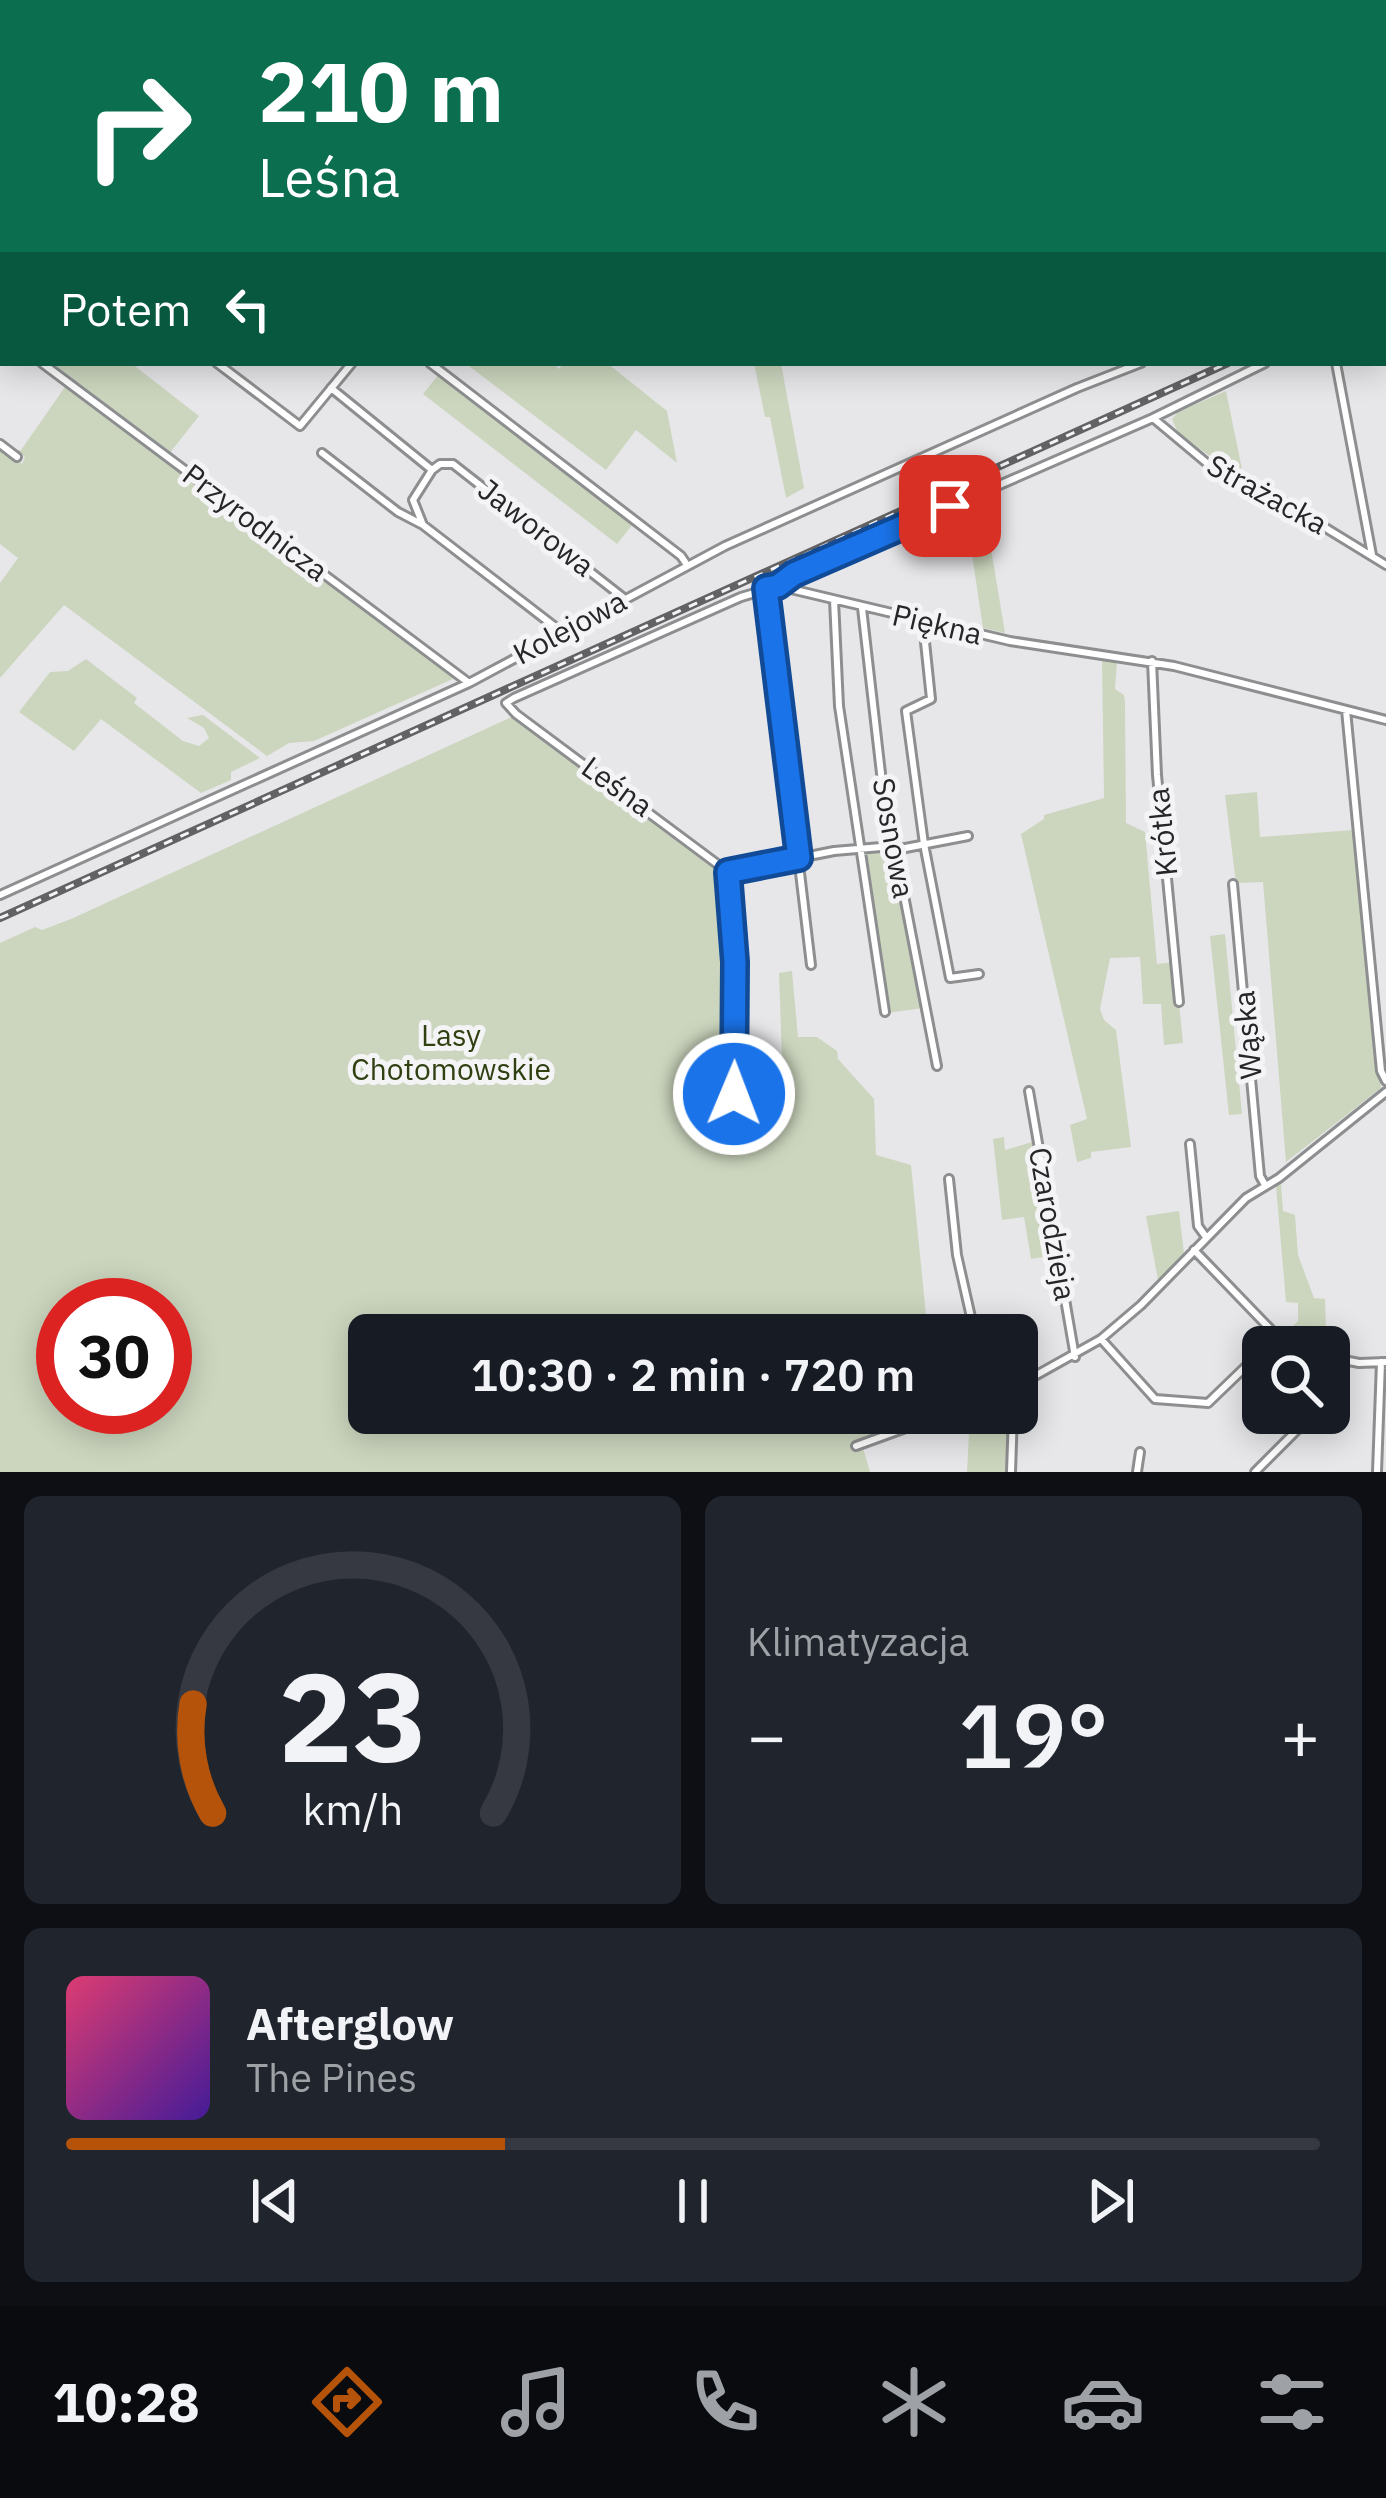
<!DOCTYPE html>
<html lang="pl">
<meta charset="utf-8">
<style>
body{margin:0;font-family:"IBM Plex Sans",sans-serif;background:#20242c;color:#f1f3f6;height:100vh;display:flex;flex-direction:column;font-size:45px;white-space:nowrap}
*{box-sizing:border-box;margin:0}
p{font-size:39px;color:#9ea1a6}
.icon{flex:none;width:66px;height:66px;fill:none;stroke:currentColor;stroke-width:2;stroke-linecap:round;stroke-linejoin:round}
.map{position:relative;height:1472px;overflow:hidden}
.side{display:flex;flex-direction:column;gap:24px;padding:24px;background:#0d0f14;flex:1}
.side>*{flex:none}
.top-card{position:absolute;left:0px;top:0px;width:1386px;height:366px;box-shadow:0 6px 30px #0003;background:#0b6e4f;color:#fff;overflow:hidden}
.buttons{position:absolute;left:1242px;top:1326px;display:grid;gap:24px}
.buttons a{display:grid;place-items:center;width:108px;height:108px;border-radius:18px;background:#171b24;box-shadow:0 6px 30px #0003;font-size:60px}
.speed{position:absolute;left:36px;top:1278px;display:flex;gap:24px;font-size:60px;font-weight:700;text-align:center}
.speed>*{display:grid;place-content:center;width:156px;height:156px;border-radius:50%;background:#171b24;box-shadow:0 6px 30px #0003;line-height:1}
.speed .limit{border:18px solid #d22;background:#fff;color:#111}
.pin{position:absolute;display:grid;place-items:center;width:102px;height:102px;color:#fff;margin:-51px;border-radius:24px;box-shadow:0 6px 18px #0006}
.me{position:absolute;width:132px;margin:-66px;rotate:1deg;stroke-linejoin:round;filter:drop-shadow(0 0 9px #0008)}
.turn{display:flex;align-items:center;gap:42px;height:252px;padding:0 60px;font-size:54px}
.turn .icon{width:156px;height:156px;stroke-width:2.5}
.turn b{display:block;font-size:84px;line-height:102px}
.then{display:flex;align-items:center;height:114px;padding:0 60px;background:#0003;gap:24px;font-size:45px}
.big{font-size:90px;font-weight:600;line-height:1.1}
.side .widget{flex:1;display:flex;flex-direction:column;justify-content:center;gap:18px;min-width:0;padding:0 42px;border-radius:18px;background:#20242c}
.side .dial{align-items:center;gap:0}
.dial svg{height:312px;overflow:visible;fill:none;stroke:#363941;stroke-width:7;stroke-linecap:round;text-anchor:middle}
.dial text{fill:#f1f3f6;stroke:none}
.song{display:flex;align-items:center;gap:36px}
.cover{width:144px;height:144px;border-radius:18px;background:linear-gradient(135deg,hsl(340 70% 55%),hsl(260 70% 35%))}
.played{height:12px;border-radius:6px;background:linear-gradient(90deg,#b45309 35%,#363941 35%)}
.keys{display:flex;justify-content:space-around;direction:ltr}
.heat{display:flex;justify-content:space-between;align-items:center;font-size:66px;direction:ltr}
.side .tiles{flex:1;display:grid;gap:24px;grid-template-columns:1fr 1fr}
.widget:last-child{grid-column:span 2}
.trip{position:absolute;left:348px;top:1314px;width:690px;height:120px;border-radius:18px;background:#171b24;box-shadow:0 6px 30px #0003;font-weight:600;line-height:120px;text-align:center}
.dock{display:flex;height:192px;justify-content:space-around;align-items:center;background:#090b0e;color:#9ea1a6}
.dock .icon{width:84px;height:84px}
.dock .current{color:#b45309}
.dock b{font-size:54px;color:#f1f3f6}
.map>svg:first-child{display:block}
.green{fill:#ccd6be;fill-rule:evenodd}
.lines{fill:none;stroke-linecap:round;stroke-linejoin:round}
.minor-casing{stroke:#8d8e90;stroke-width:12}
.minor{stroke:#fff;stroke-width:6}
.rail-casing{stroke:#626264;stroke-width:8}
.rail{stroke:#f4f4f7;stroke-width:3;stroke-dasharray:9;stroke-linecap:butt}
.route-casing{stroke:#114b97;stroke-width:30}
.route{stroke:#1a73e8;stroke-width:21}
.labels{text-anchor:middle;stroke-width:10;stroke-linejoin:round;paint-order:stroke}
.street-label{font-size:30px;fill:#262627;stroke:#f4f4f7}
.park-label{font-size:30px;fill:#314011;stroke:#f4f4f7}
</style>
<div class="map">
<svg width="1386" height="1472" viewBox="0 0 1386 1472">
<rect width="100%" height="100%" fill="#e7e7ea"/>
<path class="green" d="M52 363H131L199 416 169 454Z
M465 363H552L559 369 564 363H607L667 411 677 463 636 430 606 470Z
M754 363H781L804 488 786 498 770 417H765Z
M439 374 633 524 617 544 423 394Z
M65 387 77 396 455 678 314 741 289 743 267 756 64 605 0 678V583L18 558 0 544V448L22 464 25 457 16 450H21Z
M1226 391 1244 479 1179 435 1172 419 1178 412Z
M983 500 1005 633 983 628 965 508Z
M1102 658 1117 661 1115 689 1124 695 1125 703 1126 823 1145 832 1157 964 1175 962 1183 1043 1164 1045 1161 1004H1143L1140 957 1110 958 1100 1009 1104 1020 1116 1030 1131 1147 1091 1152V1158L1077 1162 1070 1125 1087 1119 1021 834 1044 819V815L1104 798Z
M86 659 137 698 134 703 183 741 199 746 209 738 204 728 187 718 203 715 260 758 231 772V780L201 793 101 719 74 751 19 712 50 672 68 671Z
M514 716 712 860 726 879 732 970V1095L783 1088 779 973 792 971 798 1037H817L837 1051 838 1059 874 1099 876 1155 911 1165 928 1335H369V1413H939L861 1441 870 1472H0V943L35 927 42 930 71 919ZM63 1305H165V1407H63Z
M1257 792 1260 837 1354 830 1381 1088 1286 1162 1263 882 1236 883 1225 795Z
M891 848 923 1008 887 1013 862 854Z
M1225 934 1242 1114 1229 1115 1210 936Z
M1004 1137 1005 1150 1036 1141 1054 1255 1031 1259 1024 1217 1002 1220 993 1139Z
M1281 1184 1283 1211 1295 1215 1298 1255 1314 1298 1325 1299 1326 1332 1338 1352 1329 1347H1286L1278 1341 1298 1321V1303L1286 1302 1276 1186Z
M1179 1211 1184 1254 1158 1280 1146 1216Z
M970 1413H1009L1007 1472H967Z"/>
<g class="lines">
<g class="minor-casing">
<path id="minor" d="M89 0 92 3
M151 0 155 3
M340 0 343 3
M606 0 610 3
M803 0 804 3
M879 0 880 3
M967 0V3
M1042 0 1043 3
M1124 0V3
M1183 0 1184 3
M0 33 3 36
M0 110 3 106
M0 201 3 204
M1383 256 1386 254
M1383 306 1386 305
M0 332 3 334
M42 363 469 683
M217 363 300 426 352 363
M430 363 681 556 687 565
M1336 363 1372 555
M331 388 432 470 440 464H453L625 599
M1153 418 1208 464 1272 495 1386 565
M0 444 17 457
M322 453 398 512 423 525 563 633
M423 525 413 500 432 470
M778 586 793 575 1153 418 1265 363
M766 588 811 965
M834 600 839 706 885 1012
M862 608 882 782 937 1066
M923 623 931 699 906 711 924 844 950 978 979 974
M1152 661 1157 775 1179 1002
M1346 710 1381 1071 1386 1081
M895 850 968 836
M728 872 834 851 893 846
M1233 884 1260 1176 1265 1185
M0 895 469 683 725 546 1077 388 1141 363
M1029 1091 1075 1357
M734 1094 735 961 728 872 516 714 506 703 514 698 741 597 778 586 1010 641 1174 666 1386 720
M1190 1144 1198 1226 1206 1237
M949 1179 957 1255 975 1335
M1194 1250 1277 1336 1266 1347
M1101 1339 1155 1399 1208 1403 1263 1350
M1329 1357 1359 1363 1386 1362
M1017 1386 1101 1339 1141 1305 1246 1198 1279 1178 1386 1092
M856 1446 947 1413
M1011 1472 1013 1413
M1137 1472 1140 1452
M1255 1472 1298 1429 1299 1413
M1377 1472 1381 1362"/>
</g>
<use href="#minor" class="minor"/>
<g class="rail-casing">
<path id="rail" d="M1383 289 1386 287
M0 918 1228 363"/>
</g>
<use href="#rail" class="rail"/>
</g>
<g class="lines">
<g class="route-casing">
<path id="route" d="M734 1094 735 962 728 872 799 858 766 588 778 586 794 574 950 506"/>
</g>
<use href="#route" class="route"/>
</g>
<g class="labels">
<g class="street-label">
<text transform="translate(1267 495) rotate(29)" y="10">Strażacka</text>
<text transform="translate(255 523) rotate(37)" y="10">Przyrodnicza</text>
<text transform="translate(536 528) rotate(38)" y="10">Jaworowa</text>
<text transform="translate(937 625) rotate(13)" y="10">Piękna</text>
<text transform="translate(570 628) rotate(-28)" y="10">Kolejowa</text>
<text transform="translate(617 787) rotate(36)" y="10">Leśna</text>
<text transform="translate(1163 832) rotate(-96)" y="10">Krótka</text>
<text transform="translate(893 838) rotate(80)" y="10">Sosnowa</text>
<text transform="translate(1248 1035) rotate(-95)" y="10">Wąska</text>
<text transform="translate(1052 1224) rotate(80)" y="10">Czarodzieja</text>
</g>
<g class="park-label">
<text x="451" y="1046">Lasy<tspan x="451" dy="34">Chotomowskie</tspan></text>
</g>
</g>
</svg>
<div class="buttons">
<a><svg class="icon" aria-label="search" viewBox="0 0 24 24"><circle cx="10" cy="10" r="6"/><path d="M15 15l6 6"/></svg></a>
</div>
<div class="speed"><div class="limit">30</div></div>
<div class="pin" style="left:950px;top:506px;background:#d93025"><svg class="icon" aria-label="arrive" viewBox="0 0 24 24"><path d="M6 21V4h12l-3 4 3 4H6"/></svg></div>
<svg class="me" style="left:734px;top:1094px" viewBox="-20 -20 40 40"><circle r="17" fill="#1a73e8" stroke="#fff" stroke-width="3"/><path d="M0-11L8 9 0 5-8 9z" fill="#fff"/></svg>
<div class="trip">10:30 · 2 min · 720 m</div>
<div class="top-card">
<div class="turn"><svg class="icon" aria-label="right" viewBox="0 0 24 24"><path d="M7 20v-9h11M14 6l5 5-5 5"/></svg><div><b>210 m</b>Leśna</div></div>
<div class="then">Potem<svg class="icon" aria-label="left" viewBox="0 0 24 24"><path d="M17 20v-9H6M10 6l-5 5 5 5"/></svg></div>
</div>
</div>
<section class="side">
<div class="tiles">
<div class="widget dial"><svg viewBox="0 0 100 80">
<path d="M14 69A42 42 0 1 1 86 69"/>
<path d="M14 69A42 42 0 0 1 9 41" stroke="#b45309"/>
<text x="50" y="56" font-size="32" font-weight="700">23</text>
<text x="50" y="72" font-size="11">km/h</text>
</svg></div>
<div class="widget"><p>Klimatyzacja</p>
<div class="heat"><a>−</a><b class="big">19°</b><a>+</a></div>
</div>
<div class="widget">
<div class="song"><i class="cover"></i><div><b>Afterglow</b><p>The Pines</p></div></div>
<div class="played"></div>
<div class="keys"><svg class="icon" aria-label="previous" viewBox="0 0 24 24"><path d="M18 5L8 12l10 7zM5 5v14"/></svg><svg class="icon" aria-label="pause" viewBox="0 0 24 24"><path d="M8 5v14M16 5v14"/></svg><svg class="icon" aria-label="next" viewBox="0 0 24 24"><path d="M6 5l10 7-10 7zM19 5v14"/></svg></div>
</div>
</div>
</section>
<nav class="dock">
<b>10:28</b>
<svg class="icon current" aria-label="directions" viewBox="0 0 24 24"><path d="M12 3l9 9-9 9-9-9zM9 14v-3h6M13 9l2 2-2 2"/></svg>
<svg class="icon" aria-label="music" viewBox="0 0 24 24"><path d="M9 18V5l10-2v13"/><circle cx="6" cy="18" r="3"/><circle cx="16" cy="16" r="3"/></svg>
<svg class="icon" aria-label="phone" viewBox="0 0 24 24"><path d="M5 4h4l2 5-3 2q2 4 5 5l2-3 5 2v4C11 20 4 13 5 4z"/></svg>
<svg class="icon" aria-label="climate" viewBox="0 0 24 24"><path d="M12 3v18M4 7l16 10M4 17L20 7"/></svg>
<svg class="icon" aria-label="car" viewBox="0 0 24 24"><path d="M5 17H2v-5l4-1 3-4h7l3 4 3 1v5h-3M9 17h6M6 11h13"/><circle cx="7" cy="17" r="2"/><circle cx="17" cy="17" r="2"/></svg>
<svg class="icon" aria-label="filters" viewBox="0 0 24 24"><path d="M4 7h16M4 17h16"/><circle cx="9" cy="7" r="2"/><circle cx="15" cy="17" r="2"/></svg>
</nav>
